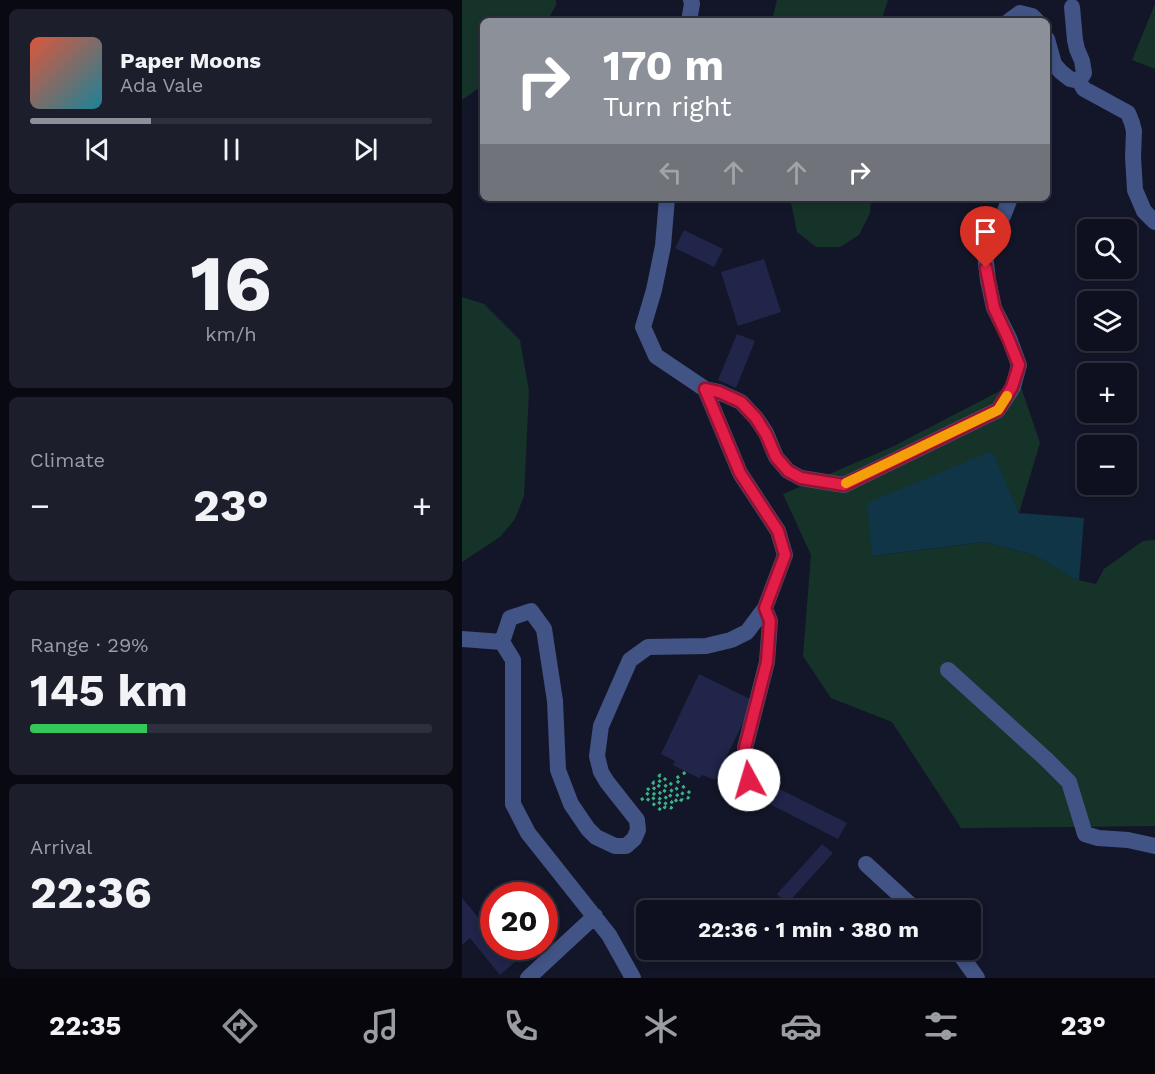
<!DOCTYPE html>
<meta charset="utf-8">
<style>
body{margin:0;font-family:"Work Sans",sans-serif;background:#1c1e2c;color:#f1f3f6;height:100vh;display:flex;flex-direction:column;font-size:22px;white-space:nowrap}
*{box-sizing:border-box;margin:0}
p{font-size:20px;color:#9b9da4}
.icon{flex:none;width:33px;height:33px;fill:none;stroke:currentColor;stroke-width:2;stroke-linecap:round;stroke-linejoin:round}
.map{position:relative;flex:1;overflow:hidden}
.panel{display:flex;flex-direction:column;gap:9px;padding:9px;background:#080911;width:462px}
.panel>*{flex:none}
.top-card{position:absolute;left:18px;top:18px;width:570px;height:183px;border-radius:9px;box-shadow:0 3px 9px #0003,0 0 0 2px #2e303d;background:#8c9099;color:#fff;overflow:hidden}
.buttons{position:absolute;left:615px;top:219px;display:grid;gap:12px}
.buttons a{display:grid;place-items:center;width:60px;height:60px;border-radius:9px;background:#0e101f;box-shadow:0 3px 9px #0003,0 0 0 2px #2e303d;font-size:30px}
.speed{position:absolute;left:18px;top:882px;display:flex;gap:12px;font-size:30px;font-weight:700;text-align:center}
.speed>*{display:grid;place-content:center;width:78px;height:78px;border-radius:50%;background:#0e101f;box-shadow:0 3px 9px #0003,0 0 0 2px #2e303d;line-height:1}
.speed .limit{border:9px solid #d22;background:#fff;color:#111}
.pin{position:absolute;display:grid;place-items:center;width:51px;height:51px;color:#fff;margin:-62px -26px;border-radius:50% 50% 50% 0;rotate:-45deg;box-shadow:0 0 6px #0007}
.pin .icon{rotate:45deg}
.me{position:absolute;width:66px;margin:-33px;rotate:354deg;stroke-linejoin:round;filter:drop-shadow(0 0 4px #0008)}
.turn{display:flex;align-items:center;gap:21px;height:126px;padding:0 24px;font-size:27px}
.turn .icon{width:78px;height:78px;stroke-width:2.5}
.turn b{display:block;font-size:42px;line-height:51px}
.lanes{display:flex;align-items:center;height:57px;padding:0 24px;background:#0003;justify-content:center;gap:30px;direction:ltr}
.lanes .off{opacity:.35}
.big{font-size:45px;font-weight:700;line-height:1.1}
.panel .card{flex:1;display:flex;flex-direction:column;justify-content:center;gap:9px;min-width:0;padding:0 21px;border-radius:9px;background:#1c1e2c}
.panel .dial{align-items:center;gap:0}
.dial b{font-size:78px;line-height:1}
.song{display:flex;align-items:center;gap:18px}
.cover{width:72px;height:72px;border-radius:9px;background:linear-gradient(135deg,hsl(10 70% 55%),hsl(190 70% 35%))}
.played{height:6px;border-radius:3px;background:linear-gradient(90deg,#8c9099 30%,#2e303d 30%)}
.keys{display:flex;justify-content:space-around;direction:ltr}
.heat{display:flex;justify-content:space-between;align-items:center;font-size:33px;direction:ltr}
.charge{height:9px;border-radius:4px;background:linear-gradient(90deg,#34c759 29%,#2e303d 0)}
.trip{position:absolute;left:174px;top:900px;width:345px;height:60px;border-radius:9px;background:#0e101f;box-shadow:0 3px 9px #0003,0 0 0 2px #2e303d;font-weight:700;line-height:60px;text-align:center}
.menu{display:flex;height:96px;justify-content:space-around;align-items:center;background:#06060c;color:#9b9da4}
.menu .icon{width:42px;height:42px}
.menu .on{color:#8c9099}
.menu b{font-size:27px;color:#f1f3f6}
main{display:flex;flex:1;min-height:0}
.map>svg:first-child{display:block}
.green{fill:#163329}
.water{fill:#0f3546}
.building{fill:#202549}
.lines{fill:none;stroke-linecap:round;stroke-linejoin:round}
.path{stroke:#3ab486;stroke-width:3;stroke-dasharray:3 4.5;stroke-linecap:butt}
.minor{stroke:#415485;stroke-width:16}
.route-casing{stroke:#92132f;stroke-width:15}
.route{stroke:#e11d48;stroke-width:10}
.slow{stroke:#f59e0b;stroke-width:10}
</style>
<main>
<section class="panel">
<div class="card">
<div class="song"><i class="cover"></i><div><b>Paper Moons</b><p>Ada Vale</p></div></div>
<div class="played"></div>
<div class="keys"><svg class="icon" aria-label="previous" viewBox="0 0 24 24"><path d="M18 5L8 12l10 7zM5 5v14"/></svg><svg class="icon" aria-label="pause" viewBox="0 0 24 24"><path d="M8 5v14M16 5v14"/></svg><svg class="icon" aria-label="next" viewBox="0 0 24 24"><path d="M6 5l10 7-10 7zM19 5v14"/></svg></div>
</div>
<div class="card dial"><b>16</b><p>km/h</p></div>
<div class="card"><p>Climate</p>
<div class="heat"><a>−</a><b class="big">23°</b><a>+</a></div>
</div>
<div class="card"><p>Range · 29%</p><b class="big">145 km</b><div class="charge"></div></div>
<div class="card"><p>Arrival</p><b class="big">22:36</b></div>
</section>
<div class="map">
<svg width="693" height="978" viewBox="0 0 693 978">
<rect width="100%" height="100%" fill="#131629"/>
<path class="green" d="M0 0H94V5L85 21H21V85L0 100Z
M315 0H426L419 21H310Z
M693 4V69L670 60Z
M328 198H409L408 213 397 235 378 247H354L335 232Z
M0 297 22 304 58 340 67 391 62 496 53 519 38 537 0 562Z
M557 381 578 443 557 513 529 451 410 556 522 542 572 555 616 580 634 584 642 569 681 541 693 540V826L499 828 430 722 369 698 341 656 349 555 321 494 430 447Z"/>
<path class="water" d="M530 451 557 513 622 518 617 581 572 555 522 542 410 556 405 503Z"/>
<path class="building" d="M222 230 261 249 252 267 213 248Z
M302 259 319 312 276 326 259 272Z
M275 334 293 341 274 388 256 380Z
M237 674 292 701 253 780 240 775 237 778 211 765 213 761 199 754Z
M298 779 385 823 376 839 290 795Z
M360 844 371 853 325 904 315 894Z
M0 898 32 936V946H40L53 962 38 975 8 938 0 945Z"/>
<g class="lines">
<path class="path" d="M179 800 183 797 200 811 203 807 183 792 186 789 209 808 212 804 189 786 192 782 217 803 220 799 195 779 198 775 226 798 229 794 213 779 224 772"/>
<path class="minor" d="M610 7 613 40 615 49 620 61 622 73 617 81
M227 21 230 4 229 0
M547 21 558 13 570 16 575 21
M585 39 592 64 599 72 608 79 617 81 622 89 666 113 670 123 672 131 671 157 673 190 682 211 693 222
M243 389 257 392 279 402 294 418 304 433 314 457 326 471 339 478 382 485 536 410 551 387 557 365 547 338 532 308 526 280 521 237 527 224 541 216 548 198
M0 639 40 642 51 660V804L66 833 147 935 171 978
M40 642 48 618 69 611 82 629 93 701 96 770 109 804 126 829 134 837 153 846H164L172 839 176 830 175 820 145 782 139 772 135 756 139 726 168 660 186 647 244 646 269 640 285 632 303 608 323 555 316 531 278 473 243 389 194 356 181 327 192 290 201 246 205 198
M486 670 585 760 607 782 623 834 636 838 666 840 693 846
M287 780 283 748 305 662 308 621 303 608
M404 864 454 910
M495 950 515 978
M66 978 133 916"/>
</g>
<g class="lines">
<g class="route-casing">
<path id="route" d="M287 780 283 748 305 662 308 621 303 608 323 555 316 531 278 473 243 389 257 392 279 402 294 418 304 434 314 457 326 471 339 478 382 485 536 410 550 387 557 365 546 338 532 308 524 268"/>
</g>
<use href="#route" class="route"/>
<path class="slow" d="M384 483 536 410 545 396"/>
</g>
</svg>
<div class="buttons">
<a><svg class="icon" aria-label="search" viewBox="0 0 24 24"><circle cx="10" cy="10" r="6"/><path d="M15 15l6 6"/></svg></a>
<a><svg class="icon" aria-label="layers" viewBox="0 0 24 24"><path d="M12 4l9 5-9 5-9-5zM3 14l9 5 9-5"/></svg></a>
<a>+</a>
<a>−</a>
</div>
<div class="speed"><div class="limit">20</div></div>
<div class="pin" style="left:524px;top:268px;background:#d93025"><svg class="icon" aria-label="arrive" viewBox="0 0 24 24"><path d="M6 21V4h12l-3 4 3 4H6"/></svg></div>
<svg class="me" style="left:287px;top:780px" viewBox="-20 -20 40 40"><circle r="19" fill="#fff"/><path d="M0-13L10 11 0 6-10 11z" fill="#e11d48"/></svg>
<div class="trip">22:36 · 1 min · 380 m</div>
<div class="top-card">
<div class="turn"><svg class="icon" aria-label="right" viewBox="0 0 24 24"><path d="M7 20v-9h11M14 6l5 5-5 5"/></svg><div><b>170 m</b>Turn right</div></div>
<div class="lanes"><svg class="icon off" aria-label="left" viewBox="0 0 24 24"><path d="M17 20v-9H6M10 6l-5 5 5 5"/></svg><svg class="icon off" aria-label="ahead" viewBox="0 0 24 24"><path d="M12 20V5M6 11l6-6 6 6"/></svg><svg class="icon off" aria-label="ahead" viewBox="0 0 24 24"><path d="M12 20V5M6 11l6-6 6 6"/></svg><svg class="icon" aria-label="right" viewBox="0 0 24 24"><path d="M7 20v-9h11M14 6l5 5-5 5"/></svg></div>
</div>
</div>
</main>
<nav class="menu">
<b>22:35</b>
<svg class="icon on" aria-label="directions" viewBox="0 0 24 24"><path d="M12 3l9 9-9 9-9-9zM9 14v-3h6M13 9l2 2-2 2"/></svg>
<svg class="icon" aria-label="music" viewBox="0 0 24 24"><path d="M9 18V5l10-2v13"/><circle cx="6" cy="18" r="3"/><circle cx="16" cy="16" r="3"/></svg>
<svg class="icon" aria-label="phone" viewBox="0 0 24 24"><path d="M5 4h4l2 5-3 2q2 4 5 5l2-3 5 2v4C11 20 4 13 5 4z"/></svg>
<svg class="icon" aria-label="climate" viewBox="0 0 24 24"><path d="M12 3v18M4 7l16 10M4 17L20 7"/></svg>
<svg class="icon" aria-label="car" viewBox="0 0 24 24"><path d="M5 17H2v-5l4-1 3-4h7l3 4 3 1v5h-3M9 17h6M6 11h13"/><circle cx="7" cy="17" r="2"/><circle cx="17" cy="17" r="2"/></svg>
<svg class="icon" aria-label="filters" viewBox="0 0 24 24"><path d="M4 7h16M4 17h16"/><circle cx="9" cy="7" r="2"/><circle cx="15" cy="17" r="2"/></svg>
<b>23°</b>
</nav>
